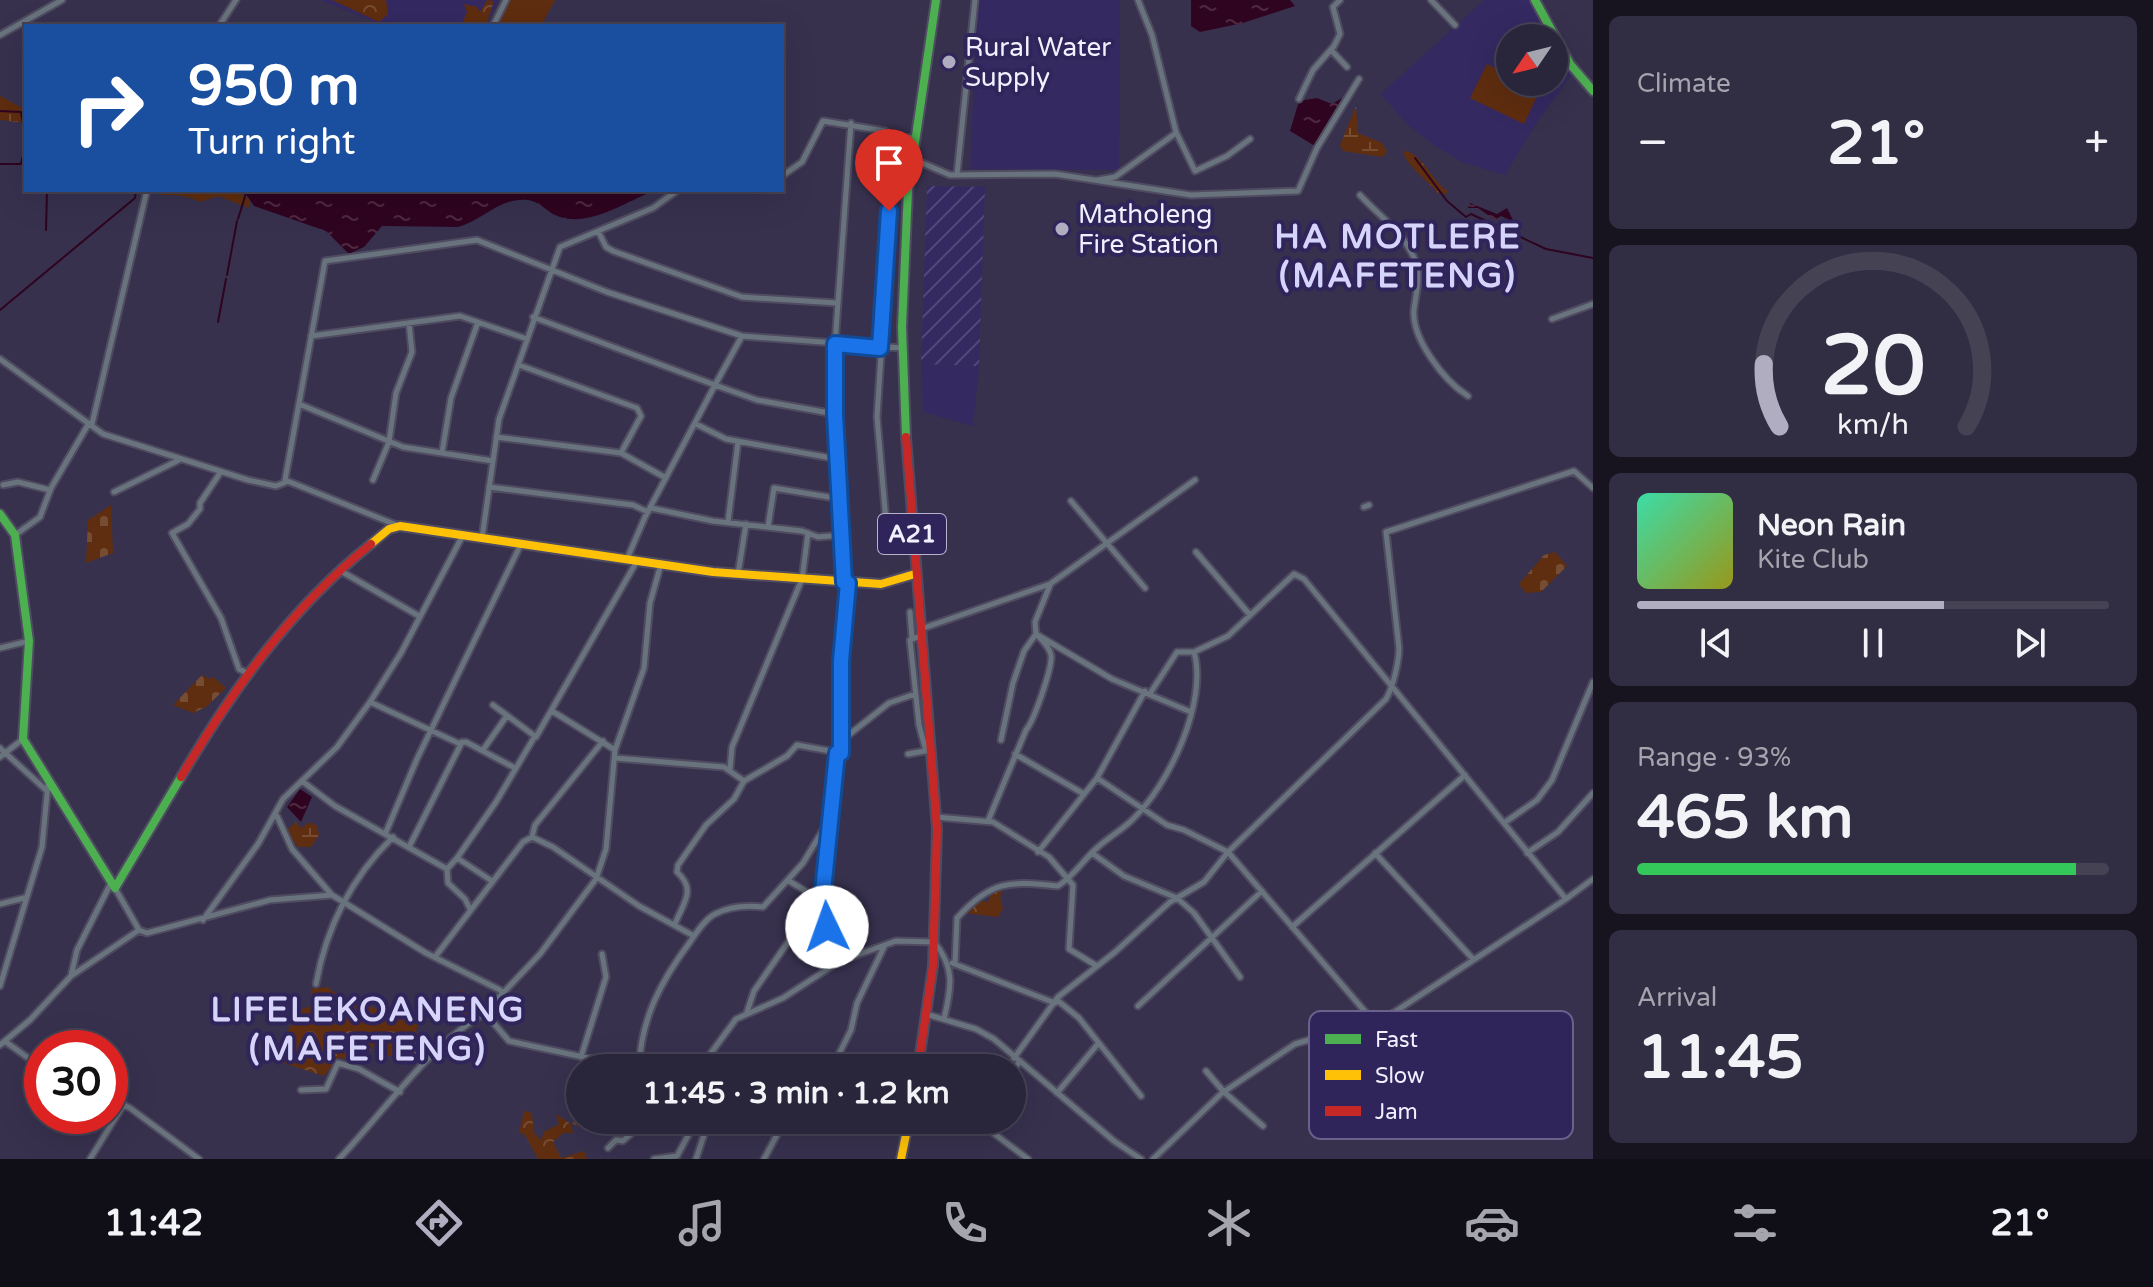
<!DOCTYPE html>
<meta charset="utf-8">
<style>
body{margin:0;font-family:"Varela Round",sans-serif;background:#312d42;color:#f1f3f6;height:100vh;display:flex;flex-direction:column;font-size:30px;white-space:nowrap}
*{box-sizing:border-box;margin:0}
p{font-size:26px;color:#a5a5af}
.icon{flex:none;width:44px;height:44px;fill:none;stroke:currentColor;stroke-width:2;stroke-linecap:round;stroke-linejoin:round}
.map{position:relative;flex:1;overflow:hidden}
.panel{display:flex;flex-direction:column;gap:16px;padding:16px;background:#171420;width:560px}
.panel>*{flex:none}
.hud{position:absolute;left:24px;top:24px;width:760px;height:168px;border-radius:0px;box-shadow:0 8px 32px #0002,0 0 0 2px #454254;background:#1a4fa0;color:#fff;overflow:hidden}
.needle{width:52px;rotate:235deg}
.buttons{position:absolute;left:1496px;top:24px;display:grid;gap:16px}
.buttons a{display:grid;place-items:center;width:72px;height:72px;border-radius:50%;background:#29253a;box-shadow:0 8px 32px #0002,0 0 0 2px #454254;font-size:40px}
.speed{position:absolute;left:24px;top:1030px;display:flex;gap:16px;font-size:40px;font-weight:700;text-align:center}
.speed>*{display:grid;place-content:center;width:104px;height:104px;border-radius:50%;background:#29253a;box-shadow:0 8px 32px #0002,0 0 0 2px #454254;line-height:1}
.speed .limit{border:12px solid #d22;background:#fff;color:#111}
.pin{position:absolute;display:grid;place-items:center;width:68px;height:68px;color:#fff;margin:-82px -34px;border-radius:50% 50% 50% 0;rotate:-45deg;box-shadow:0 0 8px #0007}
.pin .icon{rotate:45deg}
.me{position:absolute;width:88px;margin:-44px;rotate:357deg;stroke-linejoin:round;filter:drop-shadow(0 0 6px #0008)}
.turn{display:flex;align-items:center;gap:28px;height:168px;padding:0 32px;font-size:36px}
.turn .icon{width:104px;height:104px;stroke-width:2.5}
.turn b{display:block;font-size:56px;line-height:68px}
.big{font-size:60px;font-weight:800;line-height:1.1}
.panel .tile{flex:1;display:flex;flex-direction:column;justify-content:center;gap:12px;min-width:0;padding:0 28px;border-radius:12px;background:#312d42}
.panel .dial{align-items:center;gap:0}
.dial svg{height:208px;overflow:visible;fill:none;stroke:#454254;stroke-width:7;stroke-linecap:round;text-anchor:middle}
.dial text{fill:#f1f3f6;stroke:none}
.song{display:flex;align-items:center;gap:24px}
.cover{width:96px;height:96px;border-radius:12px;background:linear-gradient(135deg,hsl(160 70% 55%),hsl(60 70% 35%))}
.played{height:8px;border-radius:4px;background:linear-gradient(90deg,#b0adc0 65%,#454254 65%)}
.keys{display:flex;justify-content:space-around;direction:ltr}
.heat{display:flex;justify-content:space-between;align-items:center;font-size:44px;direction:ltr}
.charge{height:12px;border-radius:6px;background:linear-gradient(90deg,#34c759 93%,#454254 0)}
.trip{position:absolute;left:566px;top:1054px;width:460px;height:80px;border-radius:40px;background:#29253a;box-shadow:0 8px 32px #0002,0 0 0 2px #454254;font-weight:800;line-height:80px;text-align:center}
.menu{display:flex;height:128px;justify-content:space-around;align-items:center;background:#100f17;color:#a5a5af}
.menu .icon{width:56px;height:56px}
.menu .on{color:#b0adc0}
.menu b{font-size:36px;color:#f1f3f6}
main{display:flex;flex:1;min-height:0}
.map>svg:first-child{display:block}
.built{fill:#342961}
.industrial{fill:url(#industrial-furrows)}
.forest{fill:url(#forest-crowns)}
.wetland{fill:url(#wetland-marsh)}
.cemetery{fill:url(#cemetery-stones)}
.garden{fill:#5f2d0f}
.water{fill:url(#water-ripples)}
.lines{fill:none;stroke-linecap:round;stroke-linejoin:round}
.stream{stroke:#2f0420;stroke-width:2}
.street-casing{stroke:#4f4b60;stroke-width:9}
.fast-casing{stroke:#4f4b60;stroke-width:12}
.slow-casing{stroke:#4f4b60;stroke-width:12}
.jam-casing{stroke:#4f4b60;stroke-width:12}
.street{stroke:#69737d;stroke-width:5}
.fast{stroke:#4caf50;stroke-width:8}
.slow{stroke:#ffc107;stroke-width:8}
.jam{stroke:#c62828;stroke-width:8}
.route-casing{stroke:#114b97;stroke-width:20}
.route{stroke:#1a73e8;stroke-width:14}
.poi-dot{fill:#b0adc0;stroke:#2f255a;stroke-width:3}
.labels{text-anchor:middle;stroke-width:8;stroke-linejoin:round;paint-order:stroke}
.shield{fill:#2f255a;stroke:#b7b3cd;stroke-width:2}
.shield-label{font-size:24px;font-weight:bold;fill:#f1f0fe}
.poi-label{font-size:26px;fill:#f1f0fe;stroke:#2f255a;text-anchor:start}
.district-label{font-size:34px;font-weight:bold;letter-spacing:2px;fill:#d7d4fc;stroke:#2f255a}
.key{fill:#2f255a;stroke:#69628b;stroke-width:2}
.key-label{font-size:22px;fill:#f1f0fe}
</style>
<main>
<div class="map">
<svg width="1593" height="1159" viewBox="0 0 1593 1159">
<defs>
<pattern id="industrial-furrows" width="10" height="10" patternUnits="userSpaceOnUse" patternTransform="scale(2)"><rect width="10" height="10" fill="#342961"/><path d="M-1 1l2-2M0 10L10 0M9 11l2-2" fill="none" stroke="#524879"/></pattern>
<pattern id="forest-crowns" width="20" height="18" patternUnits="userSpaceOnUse" patternTransform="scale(2)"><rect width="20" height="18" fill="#5f2d0f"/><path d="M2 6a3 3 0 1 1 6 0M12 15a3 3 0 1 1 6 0" fill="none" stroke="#764c33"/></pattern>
<pattern id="wetland-marsh" width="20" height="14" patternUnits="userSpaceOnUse" patternTransform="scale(2)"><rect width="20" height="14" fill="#5f2d0f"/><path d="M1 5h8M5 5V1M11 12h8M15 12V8" fill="none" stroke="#764c33"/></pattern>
<pattern id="cemetery-stones" width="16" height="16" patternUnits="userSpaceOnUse" patternTransform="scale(2)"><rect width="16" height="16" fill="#5f2d0f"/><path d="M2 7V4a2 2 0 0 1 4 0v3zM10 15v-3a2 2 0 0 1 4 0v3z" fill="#764c33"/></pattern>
<pattern id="water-ripples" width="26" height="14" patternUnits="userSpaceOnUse" patternTransform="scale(2)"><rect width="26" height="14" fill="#2f0420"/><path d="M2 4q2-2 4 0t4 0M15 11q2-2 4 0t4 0" fill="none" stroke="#4e2941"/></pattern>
</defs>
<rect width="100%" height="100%" fill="#37314e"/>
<path class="built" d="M320 0H499L485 26H385Z
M977 0H1120L1119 170 970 169Z
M1484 0H1529L1552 38H1510V82H1554V42L1573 73 1538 120 1505 175 1462 162 1434 145 1407 124 1381 94Z
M921 364 979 366 973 426 923 412Z"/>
<path class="industrial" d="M927 186 985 187 979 366 921 364Z"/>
<path class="forest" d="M332 0H386L388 14 379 22Z
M487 0 494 1 486 26H461L467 12 464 4 477 7 480 12Z
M149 190H236L249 199V208L218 196 200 202C177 190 165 200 149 190Z
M1004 886 1000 898 1003 908 998 917 964 913 981 901 988 902 992 892H998V887Z
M327 987C342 1000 360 1000 378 1010L384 1007 389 1015 400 1019 405 1016 419 1020 416 1032 422 1040 417 1060 386 1055 374 1044 370 1051 359 1050 353 1062 339 1057 324 1076 277 1061 284 1036 302 1009 311 1006V989Z
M461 989 470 999 485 1004 467 1020 460 1006Z
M580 1082V1120H598L588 1130 573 1124Z
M524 1111 532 1113 534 1133 541 1140 544 1132 559 1124 556 1114 571 1124 573 1133H563L553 1142 561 1158 584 1151 587 1159H538L525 1135 519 1133Z"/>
<path class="wetland" d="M0 96 26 110V123L0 120Z
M1356 106 1358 133 1382 143 1387 152 1382 157 1343 151 1340 145Z
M1406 151C1425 157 1431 181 1448 191L1446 194 1438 193C1426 179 1411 170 1403 153Z
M296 822 301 828 310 822 317 826 319 835 311 847H298L286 831Z"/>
<path class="cemetery" d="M111 505 113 553 86 563 88 520Z
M1555 552 1567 566 1541 592 1526 593 1519 584 1544 555Z
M202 675 209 679 213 677 226 688 206 707 193 713 173 705Z"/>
<path class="garden" d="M509 0H555L541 26H501L497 23Z
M1487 64 1510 76V82H1523L1540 90 1524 124 1470 98Z"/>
<path class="water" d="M1191 0H1290L1295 6 1243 23 1200 32 1191 26Z
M1317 98 1332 104 1342 98 1315 146 1290 131 1299 101Z
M243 190H655C628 201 590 227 560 217 548 214 541 201 527 200 500 197 482 221 458 227L382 226 364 247 349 254 326 231 254 206Z
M1470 203 1497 214 1507 208 1514 222 1501 216 1495 220 1478 208H1468Z
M300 789 312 797 301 822 287 807Z"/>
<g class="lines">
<path class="stream" d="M0 111 21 112 26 141
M1415 158 1447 201 1466 217 1471 214 1546 249 1593 258
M0 164H21L26 143
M782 172 785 170
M238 219 247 190
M46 230 47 190
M227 275 237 221
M0 310 135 198 136 190
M218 322 226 279"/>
<g class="street-casing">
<path id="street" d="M1138 0 1152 35 1176 132 1195 171 1227 156 1250 139
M1431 0 1455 25
M219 26 236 0
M493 26 506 0
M0 35 62 0
M1331 50 1347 67
M1299 99 1313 70 1334 46 1340 34 1333 7 1340 0
M895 139 916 137
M913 159 950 175 1055 174 1191 195 1298 191 1317 148 1359 79
M957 174 975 0
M782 176 802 162 823 121 885 131 895 139
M1098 180 1115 177 1176 133
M1360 195C1380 217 1403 231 1415 260 1421 275 1416 294 1414 309 1411 338 1444 381 1468 396
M598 231 606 247 613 251 742 297 837 303
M533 317 715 385 742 336 902 348
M1552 319 1593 304
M311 336 460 316 527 339
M0 359 103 434 248 480 276 486 286 482
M519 365 637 408 641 416 621 453
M299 404 403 447 493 461
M92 424 147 190
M696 424 726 439 837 459
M496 437 621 453 666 478
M442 453 451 398 478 322
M220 473 200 503V509L188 524 172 533 221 618 239 669 249 674
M373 480 389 442 396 393 412 352 409 323
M3 485 18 482 50 490
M489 487 633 505 648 512
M114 492 179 460
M1071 501 1145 588
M1364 507 1369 505
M651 508 713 521 802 531 818 537 842 535
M728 522 738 442
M399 526 285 480 325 261 477 240 607 292 742 336
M768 527 774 488 841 499
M887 533 877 417 895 139
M15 535 40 517 51 488 89 423
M482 538 499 419 560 247 653 208 678 190
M1196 552 1250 615
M627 559 645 517 715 385 757 400 835 414
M339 570 419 616
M738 574 746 524
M844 582 835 414V344L851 123
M910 612 912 639
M921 629 1050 584 1195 480
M920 636 910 640 919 725 926 751
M0 648 29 641
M1151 692 1177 652H1194L1228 636 1294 574 1304 579 1566 899 1593 879
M370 702 458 743 466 742 515 768
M493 705 536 737 637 561
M552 711 615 750
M1001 740 1013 683 1024 651 1036 634 1112 679 1191 712
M841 741 889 703 915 694
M0 748 46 790
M483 750 506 717
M908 754 925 751
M1015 754 1084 794
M0 757 23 739
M615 758 724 767 744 781
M730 769 732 747 802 579 808 533
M1097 778 1167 825 1184 830 1228 852 1374 1022
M302 781 335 806 447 869 448 883 465 899 470 909
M277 816 292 849 331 894
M936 817 993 822 1049 857 1073 885 1069 949 1097 966
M829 821C836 879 799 910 852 956
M988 821 1026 730C1034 721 1053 666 1051 655 1049 646 1042 640 1036 634L1035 622 1050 585
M1504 823 1537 800 1552 780 1593 682
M386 832 417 759 521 544
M532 837 535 825 603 741
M409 847 462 742
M1038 852 1097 778 1145 691
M1092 853 1124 876 1177 898 1194 913 1240 977
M1375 853 1473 959
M1527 853 1558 832 1593 793
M457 858 496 802 535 736
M447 869 457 858 492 881
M789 881 819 899
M115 888 139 930 147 933 270 900 332 895 426 953 500 990 503 993 485 1013 509 1041 634 1068
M0 904 24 898
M203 920 258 844 283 799 337 747 370 702 401 653 463 535
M675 924C683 903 697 890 677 872L678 865 706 825 734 799 744 781 787 756 797 745 841 753V661L848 583
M1292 927 1465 775
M435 957 523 842 532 837 553 847 639 906 694 936
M952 963 1055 1003
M955 963 957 918C991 880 1010 881 1058 886 1074 876 1084 859 1098 847 1109 837 1122 830 1132 820 1169 785 1208 702 1194 652
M71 976 77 950 111 883
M316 984C326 928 352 877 393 837
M0 986 42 847 48 784
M503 993 540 954 596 879 606 849 615 750 644 668 650 603 661 564
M1057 1000 1079 1018 1141 1096
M1138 1006 1262 891
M747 1012 754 991 818 899
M926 1014 976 1029 994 1039 1114 1141 1141 1159
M6 1042 42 1068
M0 1045 30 1020 71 976 139 930
M581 1057 606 977 602 954
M1014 1058 1058 997 1115 952 1170 902 1204 882 1228 852 1386 699C1393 687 1399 662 1399 648L1386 532 1574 471 1593 488
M639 1068C641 1018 661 981 690 942 696 933 705 919 715 914 730 906 746 905 763 907L803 863 829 820 837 753
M700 1068 736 1019 783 998 840 961 896 941 934 942C956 968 951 989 944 1019
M832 1068 851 1030 857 1003 885 945
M1206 1071 1224 1092 1263 1126
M1012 1073 1019 1062
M301 1090 326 1089 338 1063 359 1069 400 1092
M1057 1093 1097 1045
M110 1098 130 1108 199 1159
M976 1120 1028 1159
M608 1148 616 1140 623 1141 646 1120
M90 1159 124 1104
M339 1159C384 1112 429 1045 485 1013
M654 1159 677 1156 690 1132 688 1120
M696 1159 709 1120
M764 1159 785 1120
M1153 1159 1222 1093 1295 1044 1387 1017 1566 899"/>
</g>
<g class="fast-casing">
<path id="fast" d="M1535 0 1570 64 1593 91
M906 437 902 327 908 190 936 0
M0 514 15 535 29 641 23 739 115 888 181 777"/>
</g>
<g class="slow-casing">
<path id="slow" d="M371 544 389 529 400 526 713 572 881 584 915 574
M901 1159 909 1120"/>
</g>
<g class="jam-casing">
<path id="jam" d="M906 437 937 829 933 966 918 1068
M181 777C233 689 291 608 371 544"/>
</g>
<use href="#street" class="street"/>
<use href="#fast" class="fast"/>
<use href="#slow" class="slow"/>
<use href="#jam" class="jam"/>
</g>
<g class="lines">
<g class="route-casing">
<path id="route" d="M827 927 822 901 837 753H841V661L848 583 844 582 835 414V344L880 348 889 211"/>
</g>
<use href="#route" class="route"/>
</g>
<g class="poi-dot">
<circle cx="949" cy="62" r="8"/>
<circle cx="1062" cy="229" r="8"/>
</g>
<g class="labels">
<rect class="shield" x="878" y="514" width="68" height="40" rx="6"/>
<g class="shield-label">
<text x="912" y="542">A21</text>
</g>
<g class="poi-label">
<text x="965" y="56">Rural Water<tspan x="965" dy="30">Supply</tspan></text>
<text x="1078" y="223">Matholeng<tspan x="1078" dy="30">Fire Station</tspan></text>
</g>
<g class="district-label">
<text x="1398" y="248">HA MOTLERE<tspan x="1398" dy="39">(MAFETENG)</tspan></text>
<text x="368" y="1021">LIFELEKOANENG<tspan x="368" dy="39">(MAFETENG)</tspan></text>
</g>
</g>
<rect x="1309" y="1011" width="264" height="128" rx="12" class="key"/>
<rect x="1325" y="1034" width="36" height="10" fill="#4caf50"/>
<rect x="1325" y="1070" width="36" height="10" fill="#ffc107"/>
<rect x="1325" y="1106" width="36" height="10" fill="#c62828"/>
<g class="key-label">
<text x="1375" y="1047">Fast</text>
<text x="1375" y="1083">Slow</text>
<text x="1375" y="1119">Jam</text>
</g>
</svg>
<div class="buttons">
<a><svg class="needle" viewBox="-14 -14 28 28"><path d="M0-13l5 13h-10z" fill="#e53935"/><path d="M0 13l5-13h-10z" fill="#a5a5af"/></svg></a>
</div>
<div class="speed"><div class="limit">30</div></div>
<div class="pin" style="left:889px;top:211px;background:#d93025"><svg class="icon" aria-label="arrive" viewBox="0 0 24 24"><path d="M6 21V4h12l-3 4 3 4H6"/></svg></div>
<svg class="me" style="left:827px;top:927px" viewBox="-20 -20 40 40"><circle r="19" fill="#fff"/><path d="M0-13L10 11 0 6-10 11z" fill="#1a73e8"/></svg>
<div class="trip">11:45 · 3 min · 1.2 km</div>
<div class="hud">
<div class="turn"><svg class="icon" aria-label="right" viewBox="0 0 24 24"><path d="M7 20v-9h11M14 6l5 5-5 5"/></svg><div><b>950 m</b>Turn right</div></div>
</div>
</div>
<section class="panel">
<div class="tile"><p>Climate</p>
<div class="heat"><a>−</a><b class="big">21°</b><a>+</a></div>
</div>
<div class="tile dial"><svg viewBox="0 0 100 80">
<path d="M14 69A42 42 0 1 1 86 69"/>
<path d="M14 69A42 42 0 0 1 8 45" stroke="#b0adc0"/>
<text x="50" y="56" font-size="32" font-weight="700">20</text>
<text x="50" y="72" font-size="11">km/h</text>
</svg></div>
<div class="tile">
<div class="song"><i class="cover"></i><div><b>Neon Rain</b><p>Kite Club</p></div></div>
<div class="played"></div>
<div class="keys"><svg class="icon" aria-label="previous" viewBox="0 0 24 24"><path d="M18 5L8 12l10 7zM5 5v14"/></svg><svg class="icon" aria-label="pause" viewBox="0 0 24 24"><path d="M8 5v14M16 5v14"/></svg><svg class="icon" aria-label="next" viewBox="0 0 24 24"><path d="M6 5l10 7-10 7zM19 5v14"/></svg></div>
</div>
<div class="tile"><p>Range · 93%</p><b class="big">465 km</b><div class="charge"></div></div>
<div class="tile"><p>Arrival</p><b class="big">11:45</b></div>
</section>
</main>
<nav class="menu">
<b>11:42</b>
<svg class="icon on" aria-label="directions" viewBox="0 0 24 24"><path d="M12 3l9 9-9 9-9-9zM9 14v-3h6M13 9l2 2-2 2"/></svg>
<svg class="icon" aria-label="music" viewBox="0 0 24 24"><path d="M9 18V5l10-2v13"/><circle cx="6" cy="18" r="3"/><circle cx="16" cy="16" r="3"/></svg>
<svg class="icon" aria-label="phone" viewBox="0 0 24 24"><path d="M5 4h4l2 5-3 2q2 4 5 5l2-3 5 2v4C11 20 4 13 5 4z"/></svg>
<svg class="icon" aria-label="climate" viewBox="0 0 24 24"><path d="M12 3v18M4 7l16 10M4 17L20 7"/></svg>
<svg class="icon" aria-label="car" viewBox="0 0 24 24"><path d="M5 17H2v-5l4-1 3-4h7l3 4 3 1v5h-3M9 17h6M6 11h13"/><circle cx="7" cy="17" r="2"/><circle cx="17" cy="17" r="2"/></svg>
<svg class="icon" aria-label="filters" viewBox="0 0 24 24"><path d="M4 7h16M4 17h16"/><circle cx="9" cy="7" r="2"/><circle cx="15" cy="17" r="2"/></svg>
<b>21°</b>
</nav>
